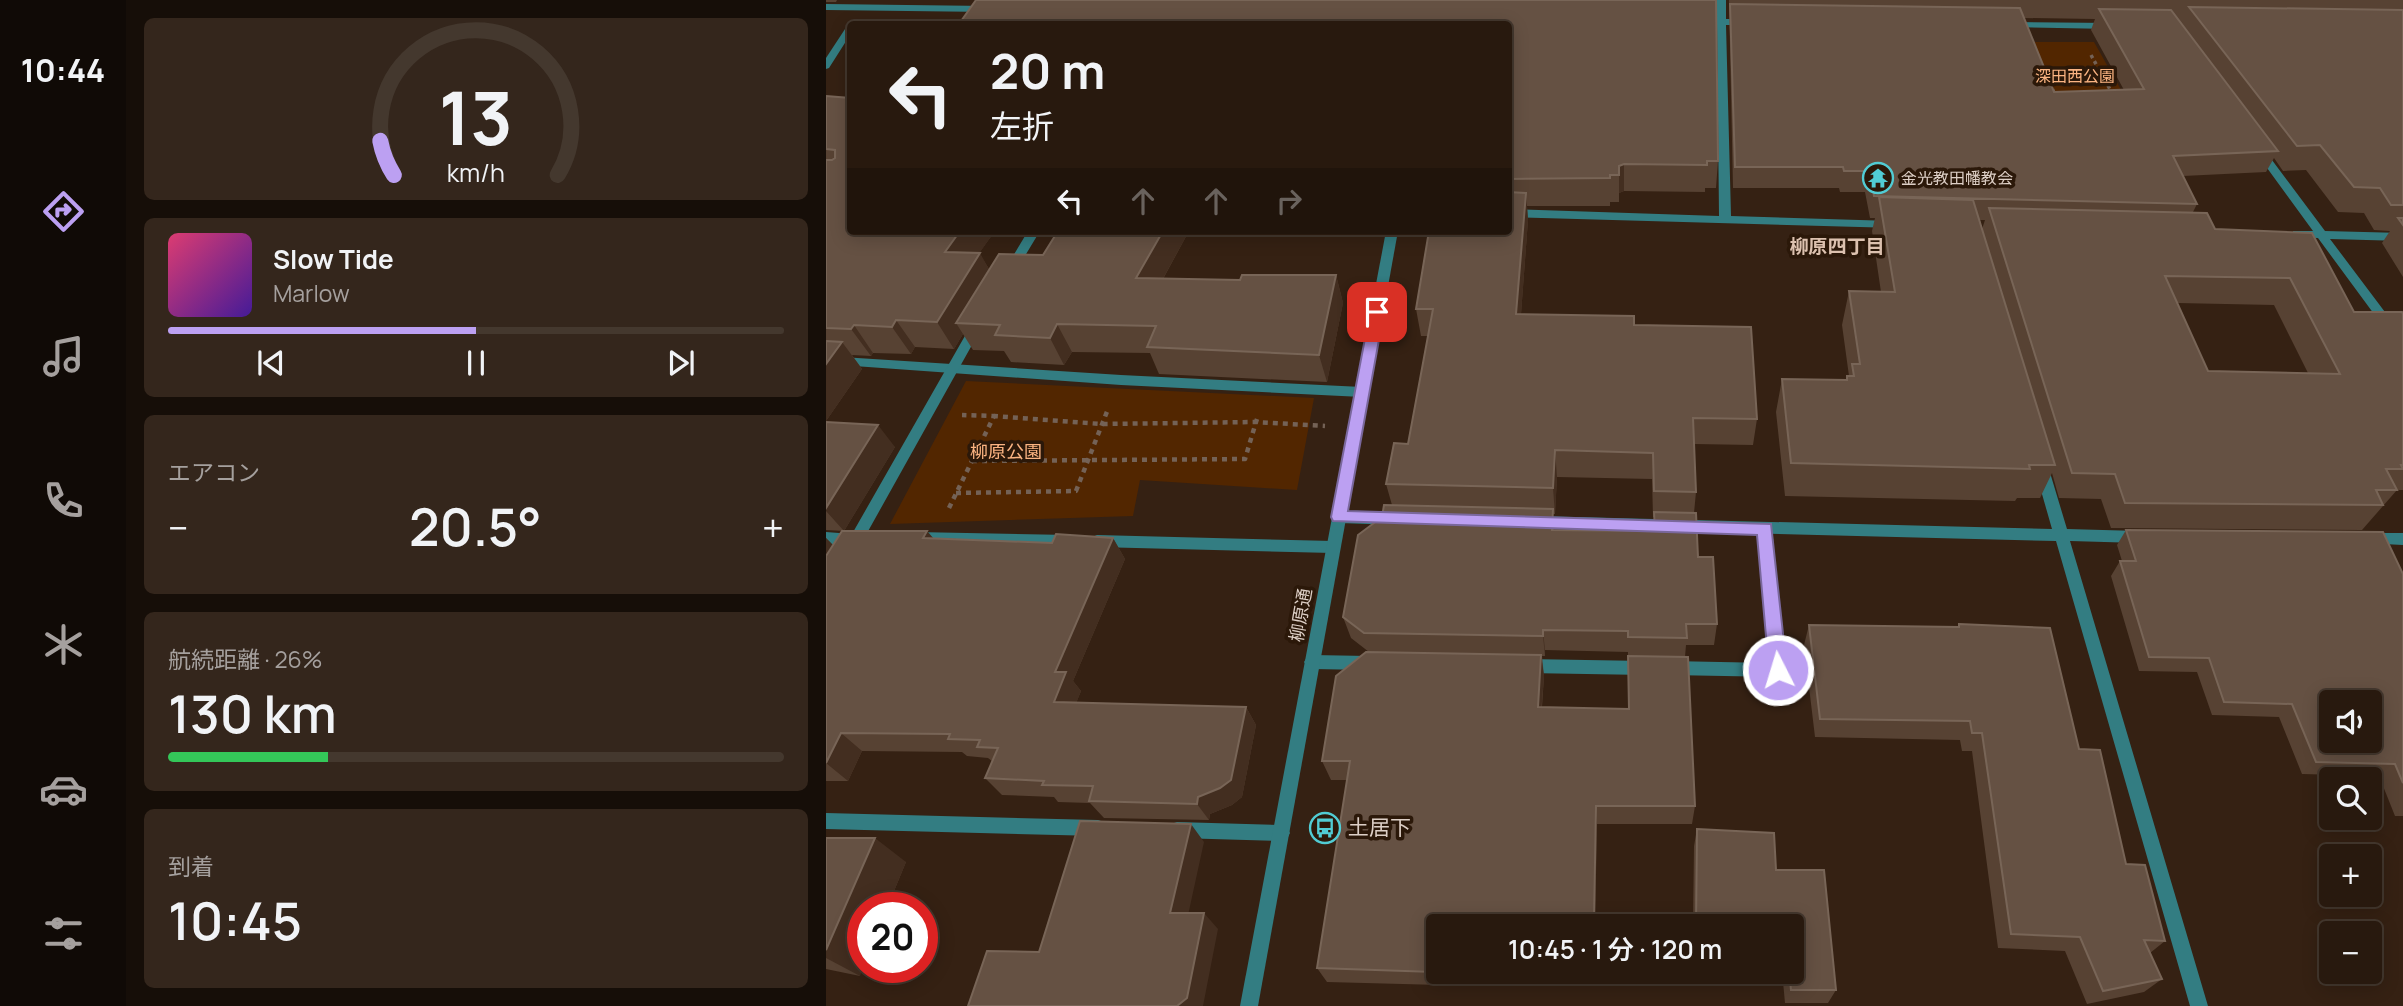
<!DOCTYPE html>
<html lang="ja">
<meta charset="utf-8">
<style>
body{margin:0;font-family:Manrope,"Noto Sans JP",sans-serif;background:#34261c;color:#f1f3f6;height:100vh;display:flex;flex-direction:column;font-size:26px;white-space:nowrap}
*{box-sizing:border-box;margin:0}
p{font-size:23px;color:#a5a09e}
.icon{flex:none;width:38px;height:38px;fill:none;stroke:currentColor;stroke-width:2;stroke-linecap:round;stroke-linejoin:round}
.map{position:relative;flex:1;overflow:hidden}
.side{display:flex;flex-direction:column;gap:18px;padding:18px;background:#160e08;width:700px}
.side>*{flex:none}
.guide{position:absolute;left:21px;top:21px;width:665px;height:214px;border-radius:7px;box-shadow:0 4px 18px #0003,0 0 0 2px #44382e;background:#28190e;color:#f1f3f6;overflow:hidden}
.tools{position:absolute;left:1493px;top:690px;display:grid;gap:14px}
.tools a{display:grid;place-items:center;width:63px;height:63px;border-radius:7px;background:#28190e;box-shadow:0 4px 18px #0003,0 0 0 2px #44382e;font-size:35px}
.speed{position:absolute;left:21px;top:892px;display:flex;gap:14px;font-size:35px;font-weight:700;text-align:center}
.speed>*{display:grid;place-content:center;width:91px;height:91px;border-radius:50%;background:#28190e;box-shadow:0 4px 18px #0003,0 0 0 2px #44382e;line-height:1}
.speed .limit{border:10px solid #d22;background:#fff;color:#111}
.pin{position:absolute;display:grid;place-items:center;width:60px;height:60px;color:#fff;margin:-30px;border-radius:14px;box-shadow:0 4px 10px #0006}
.me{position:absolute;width:77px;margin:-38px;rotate:355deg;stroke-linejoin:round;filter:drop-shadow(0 0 5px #0008)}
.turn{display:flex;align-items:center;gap:24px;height:147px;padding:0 28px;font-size:32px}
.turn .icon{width:91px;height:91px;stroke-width:2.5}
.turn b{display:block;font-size:49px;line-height:60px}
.lanes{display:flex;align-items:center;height:66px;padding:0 28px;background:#0003;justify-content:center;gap:35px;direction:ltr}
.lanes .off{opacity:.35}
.big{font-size:52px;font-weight:600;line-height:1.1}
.side .card{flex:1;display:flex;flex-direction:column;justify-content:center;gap:10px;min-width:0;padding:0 24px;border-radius:10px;background:#34261c}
.side .dial{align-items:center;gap:0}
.dial svg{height:182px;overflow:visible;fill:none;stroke:#44382e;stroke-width:7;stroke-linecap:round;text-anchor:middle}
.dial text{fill:#f1f3f6;stroke:none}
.song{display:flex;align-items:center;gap:21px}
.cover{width:84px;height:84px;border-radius:10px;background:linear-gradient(135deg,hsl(340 70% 55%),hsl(260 70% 35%))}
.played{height:7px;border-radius:4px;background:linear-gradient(90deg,#bca0f2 50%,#44382e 50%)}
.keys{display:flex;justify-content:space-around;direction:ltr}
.heat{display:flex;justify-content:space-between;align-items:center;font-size:38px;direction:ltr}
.charge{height:10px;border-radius:5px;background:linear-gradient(90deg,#34c759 26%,#44382e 0)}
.trip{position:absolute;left:600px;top:914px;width:378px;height:70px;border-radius:7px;background:#28190e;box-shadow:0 4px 18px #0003,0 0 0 2px #44382e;font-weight:600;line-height:70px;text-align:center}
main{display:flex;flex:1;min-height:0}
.tab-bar{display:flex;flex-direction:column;width:126px;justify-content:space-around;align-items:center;background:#100a06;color:#a5a09e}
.tab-bar .icon{width:49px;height:49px}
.tab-bar .active{color:#bca0f2}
.tab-bar b{font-size:32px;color:#f1f3f6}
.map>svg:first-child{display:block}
.green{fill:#522600}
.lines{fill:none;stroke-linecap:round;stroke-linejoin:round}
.path-far1{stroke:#746256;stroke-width:3.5;stroke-dasharray:3.5 3.5;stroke-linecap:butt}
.path{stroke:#746256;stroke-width:4.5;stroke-dasharray:5 5;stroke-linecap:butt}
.service{fill:#337d82;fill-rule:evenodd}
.minor{fill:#337d82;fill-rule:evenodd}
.tertiary{fill:#337d82;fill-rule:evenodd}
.wall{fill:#574233;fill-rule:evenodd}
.shaded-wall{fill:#432e20}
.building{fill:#655143;stroke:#786557;stroke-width:2;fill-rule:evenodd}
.route{fill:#bca0f2;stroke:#7a689d;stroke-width:2}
.labels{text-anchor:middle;stroke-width:7;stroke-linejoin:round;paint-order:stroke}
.far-park-label{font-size:16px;fill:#fbb482;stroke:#2b1809}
.far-poi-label{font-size:16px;fill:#ddcfc6;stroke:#2b1809;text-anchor:start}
.park-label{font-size:18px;fill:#fbb482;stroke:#2b1809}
.street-label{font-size:18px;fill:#ddcfc6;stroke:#2b1809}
.neighbourhood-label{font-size:19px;font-weight:bold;fill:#dcc1af;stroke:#2b1809}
.near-poi-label{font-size:21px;fill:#ddcfc6;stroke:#2b1809;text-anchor:start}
</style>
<main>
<nav class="tab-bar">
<b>10:44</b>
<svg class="icon active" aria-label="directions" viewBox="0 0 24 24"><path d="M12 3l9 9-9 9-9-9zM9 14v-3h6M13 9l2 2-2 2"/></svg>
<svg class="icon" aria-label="music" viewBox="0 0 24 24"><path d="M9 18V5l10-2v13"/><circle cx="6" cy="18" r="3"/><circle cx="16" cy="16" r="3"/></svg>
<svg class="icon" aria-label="phone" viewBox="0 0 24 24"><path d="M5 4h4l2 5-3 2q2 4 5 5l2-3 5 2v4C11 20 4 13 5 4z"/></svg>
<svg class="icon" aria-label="climate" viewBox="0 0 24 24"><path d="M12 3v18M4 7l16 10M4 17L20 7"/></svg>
<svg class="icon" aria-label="car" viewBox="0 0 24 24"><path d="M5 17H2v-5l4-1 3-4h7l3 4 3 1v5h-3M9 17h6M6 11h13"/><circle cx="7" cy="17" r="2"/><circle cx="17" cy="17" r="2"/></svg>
<svg class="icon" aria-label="filters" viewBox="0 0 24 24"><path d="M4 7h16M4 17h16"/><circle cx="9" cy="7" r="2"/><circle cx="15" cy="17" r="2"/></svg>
</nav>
<section class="side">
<div class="card dial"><svg viewBox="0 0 100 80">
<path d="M14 69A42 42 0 1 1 86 69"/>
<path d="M14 69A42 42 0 0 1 8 54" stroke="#bca0f2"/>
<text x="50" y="56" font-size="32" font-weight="700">13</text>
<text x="50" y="72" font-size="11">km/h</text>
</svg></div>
<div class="card">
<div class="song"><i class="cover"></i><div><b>Slow Tide</b><p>Marlow</p></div></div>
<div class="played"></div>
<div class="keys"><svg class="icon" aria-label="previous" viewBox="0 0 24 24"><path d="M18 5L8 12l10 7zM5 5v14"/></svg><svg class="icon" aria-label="pause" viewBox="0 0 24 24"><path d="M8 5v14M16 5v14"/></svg><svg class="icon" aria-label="next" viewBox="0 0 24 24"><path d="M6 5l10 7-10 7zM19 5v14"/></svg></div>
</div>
<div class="card"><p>エアコン</p>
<div class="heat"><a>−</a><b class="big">20.5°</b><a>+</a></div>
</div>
<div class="card"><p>航続距離 · 26%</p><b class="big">130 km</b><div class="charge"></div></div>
<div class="card"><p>到着</p><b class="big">10:45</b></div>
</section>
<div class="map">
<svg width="1577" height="1006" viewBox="0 0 1577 1006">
<rect width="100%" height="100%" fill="#352113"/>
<path class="green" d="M1194 42H1268L1307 111H1225Z
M140 381 488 398 471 490 314 480 307 516 64 524Z"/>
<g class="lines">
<path class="path-far1" d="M1265 55 1286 93
M1218 70 1230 97"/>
<path class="path" d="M431 419 430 422 499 426
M146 461 419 459 430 422 275 424 168 416
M130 493 250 491 282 409
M123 508 168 416 136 415"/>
<path class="service" d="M0 356 295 375 536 387 542 392 536 397 295 385 0 364Z
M939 522 944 524 946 528 960 670 958 675 952 677 844 675 838 673 836 668 838 663 844 661 944 663 932 528 934 524Z
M486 655 543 656 548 658 551 663 548 668 543 670 486 669 481 667 478 662 481 657Z
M700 659 820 661 826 663 828 668 826 673 820 675 700 673 694 671 692 666 694 661Z
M0 813 272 820 278 822 281 828 278 834 272 836 0 829Z
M351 822 455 825 461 827 464 833 461 839 455 841 351 838 345 836 342 830 345 824Z"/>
<path class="minor" d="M890 0H900V19H921L926 22 921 25H900L905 216 1066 221 1072 225 1070 228 682 217V209L893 216 891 25H871L866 22 871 19H891Z
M0 4 162 6 167 9 162 12 0 10Z
M1183 22 1285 23 1290 26 1285 29 1180 27 1178 25Z
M24 25V35L3 68 0 69V58L21 26Z
M1433 147 1437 148 1499 231 1577 233V241L1504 239 1577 336V349L1573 348 1492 238 1467 237V231H1487L1428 150Z
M202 231H214L188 274H180L178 271Z
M150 323 156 327 31 551H21L20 545 0 544V532L26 534 144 327Z
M1215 461 1222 466 1241 529 1313 531 1318 533 1320 537 1318 541 1313 543 1244 541 1382 1006H1364L1230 541 711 528 706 526 704 522 706 518 711 516 1226 529 1208 466Z
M513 511 571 513 576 515 578 519 576 523 571 525 513 523 508 521 506 517 508 513Z
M89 532 243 535 248 537 250 541 248 545 243 547 89 544 84 542 82 538 84 534Z
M1543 533H1577V545L1538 543 1536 539 1538 535Z
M271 535 507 541 512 543 514 547 512 551 507 553 271 547 266 545 264 541 266 537Z"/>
<path class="tertiary" d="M560 231H572L432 1006H414Z"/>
</g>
<path class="wall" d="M0 0H11L10 2H0Z
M903 0H1577V277L1556 243 1564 231 1548 230 1538 213 1512 212 1480 170 1457 171 1448 158 1440 172 1357 176 1371 204 1367 212 1389 229 1528 312 1577 314V490H1571L1536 530 1285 528 1275 499 1233 498 1226 473 1214 498H1191L1189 501 959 496 950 412 956 379 1020 380 1021 376H1023L1016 325 1023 291 1055 292 1046 231 1049 218H1044L1039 192H1014L1013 188H907ZM1198 18 1269 19 1265 30 1298 90 1228 92ZM1154 220H1159L1156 229ZM1351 303 1448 305 1482 373 1382 371Z
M682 24 892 161 890 188H879V192L798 191 793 193V202H784V206H701L702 220 695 314 808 325 931 419 927 445 868 444 870 492 868 513 872 557 891 624 888 645H860L859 657 869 806 866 824H771L769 926H612L614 985 501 982 491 968 521 780H505L496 761 543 652 525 638 517 617 556 517 566 505 560 484 582 444 602 336H595L590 309 682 231ZM731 477 826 479 827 517H828L827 531 728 530 727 514H729ZM719 650 802 652V709L716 707 718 676 716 656H719Z
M0 96 24 231H169L153 253 163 269 217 255 232 231H363L337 279 414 280 510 275 517 303 501 382 333 374 324 353 246 352 238 365 185 362 178 351 147 350 137 334 128 349 89 347 85 354 47 353 45 356 26 355 36 369 0 421Z
M0 422 69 447 18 531 0 530Z
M1300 530 1577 574V816H1569L1553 776 1476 774 1453 717 1386 715 1371 672 1313 671 1285 576 1294 561H1296L1291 545Z
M101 531 107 538 226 543 287 538 299 559 247 681 255 691 250 703 420 707 430 725 416 797 406 805 384 814 383 820 278 818 264 803 232 802 228 797 176 795 159 778 166 761 162 758 141 756 136 752 36 751 22 781H0V538L7 545Z
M1133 624 1253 749 1300 864 1339 941 1324 953 1336 979 1318 992 1261 1004 1239 951 1172 948 1146 751H1136L1134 740 989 737 978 645 983 625 1132 627Z
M871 829 950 870 1010 990 1002 1003H959L956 971H966V926H867L868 846Z
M0 838 80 862 61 908H37L34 976 0 969Z"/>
<path class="shaded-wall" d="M798 164V191L793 193V202V166Z
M700 193 702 220 693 341 690 314Z
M134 231H169L135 279 119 252Z
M337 231H363L322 306 310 278Z
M154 253 169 280 130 323 137 334 128 349 111 322Z
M510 275 517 303 501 382 493 355Z
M70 320 89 347 85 354 66 327Z
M231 324 246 352 238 365 224 338Z
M28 325 47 353 45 356 25 329Z
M16 342 36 369 0 421V364Z
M52 425 69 447 18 531 0 511V508Z
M729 450 731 477 729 514 727 488Z
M101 531 118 551 97 538Z
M0 538 13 551 0 572Z
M287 538 299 559 247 681 255 691 243 721 228 702 229 672Z
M717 630 719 650V656L717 636Z
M715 655 718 676 714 726 712 707Z
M420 707 430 725 416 797 406 805 384 814 383 820 371 804 372 797Z
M15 733 36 751 22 781 0 763Z
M770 806 771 824 769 926 768 919Z
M365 824 378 842 359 929 344 913Z
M49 838 80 862 61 908H37V968L34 976 0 958V950Z
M378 913 392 929 377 1006H351Z
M612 931V971H615L614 985 608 972Z"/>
<path class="building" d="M150 0H890L892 161H881V165L798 164 793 166V175H784V178L682 179V24H133Z
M904 4 1194 8 1228 92 1318 89 1273 9 1345 10 1452 151 1347 156 1371 204 1048 196 1044 171H1018L1017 167H909Z
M1363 7 1577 10V205H1565L1554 188 1528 187 1494 145 1471 146Z
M0 96 24 98V231H134L119 252 154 253 111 322 70 320 66 327 28 325 25 329 0 328V160H6L9 158V150L0 149Z
M682 192 700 193 690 314 808 316V325L925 327 931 419 867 418 870 492 828 491 827 453 729 450 727 488 560 484 568 443 582 444 607 309H590L603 231H682Z
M1053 197 1147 200 1229 465H1203L1204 469 965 463 956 379 1021 380V376H1028L1026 364H1034L1023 291 1069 292Z
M1163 208 1381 213 1389 229 1486 233 1528 312H1576L1577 314V465H1575L1577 469H1560L1571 490H1550L1557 505 1299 503 1289 474 1246 473ZM1339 276 1464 278 1514 374 1382 371Z
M1572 218H1577V225Z
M232 231H337L310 278 414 280 416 275H510L493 355 321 347 330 326 231 324 224 338 169 335 174 325 130 323 173 254 217 255Z
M0 341 16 342 0 364Z
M0 422 52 425 0 508Z
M558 505 727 509 726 530 829 531 828 512 870 513 872 557H887L891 624H860L861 638 802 637V631L717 630V636L538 633 517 617 532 535 556 517Z
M1300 530 1557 532 1577 574V783L1569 764 1490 762 1466 704 1398 702 1383 658 1323 657 1294 561H1310ZM1505 702H1544V740H1505Z
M16 531H101L97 538 226 543 230 534 287 538 229 672H240L228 702 420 707 405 780 394 788 372 797 371 804 263 801 267 786 216 785 218 781 159 778 172 748 151 747 154 740 122 739 124 734 15 733 0 763V556Z
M1133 624 1224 628 1253 749 1274 750 1300 864 1319 865 1339 941 1318 940 1336 979 1277 991 1254 937 1185 934 1156 733H1146L1144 721 994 719 983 625 1133 627Z
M540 652 715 655 712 707 803 709 802 656 862 657 869 806H770L768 919H702V926H612L608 972 491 968 524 761H496L510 676Z
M254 821 365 824 344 913H378L361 998 351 1006H142L161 951 213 952Z
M871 829 948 833 950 870H998L1010 990H965L963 971H966V926H870Z
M0 838H49L0 950Z"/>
<path class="route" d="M551 307 558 312 522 511 945 524 961 670 958 675 952 678 946 675 943 670 931 535 507 521 505 517 544 312Z"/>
<defs>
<g id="temple-ring" transform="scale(1.575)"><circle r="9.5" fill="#2b1809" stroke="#51ccd4" stroke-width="1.5"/><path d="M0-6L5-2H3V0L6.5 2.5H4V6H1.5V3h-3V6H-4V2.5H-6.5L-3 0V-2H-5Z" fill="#51ccd4"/></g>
<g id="bus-ring" transform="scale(1.575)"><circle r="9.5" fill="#2b1809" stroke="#51ccd4" stroke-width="1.5"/><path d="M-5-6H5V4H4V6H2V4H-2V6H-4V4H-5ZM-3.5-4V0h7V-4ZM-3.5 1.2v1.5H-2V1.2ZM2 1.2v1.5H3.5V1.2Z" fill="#51ccd4"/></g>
</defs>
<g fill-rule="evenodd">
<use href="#temple-ring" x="1052" y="178"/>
<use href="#bus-ring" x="499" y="828"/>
</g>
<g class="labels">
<g class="far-park-label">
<text x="1249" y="82">深田西公園</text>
</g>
<g class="far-poi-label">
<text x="1075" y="184">金光教田幡教会</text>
</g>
<g class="park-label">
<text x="180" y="458">柳原公園</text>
</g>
<g class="street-label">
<text transform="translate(475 615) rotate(-80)" y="6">柳原通</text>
</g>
<g class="neighbourhood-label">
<text x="1011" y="253">柳原四丁目</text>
</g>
<g class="near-poi-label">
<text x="522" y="835">土居下</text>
</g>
</g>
</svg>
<div class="tools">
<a><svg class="icon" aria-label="sound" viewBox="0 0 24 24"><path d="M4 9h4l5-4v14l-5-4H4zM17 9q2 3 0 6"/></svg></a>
<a><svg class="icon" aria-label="search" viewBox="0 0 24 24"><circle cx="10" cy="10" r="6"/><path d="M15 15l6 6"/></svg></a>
<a>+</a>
<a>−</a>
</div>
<div class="speed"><div class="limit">20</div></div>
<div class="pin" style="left:551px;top:312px;background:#d93025"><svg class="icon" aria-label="arrive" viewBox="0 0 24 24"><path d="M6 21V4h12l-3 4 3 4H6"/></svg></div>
<svg class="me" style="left:952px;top:670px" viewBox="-20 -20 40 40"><circle r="17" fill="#bca0f2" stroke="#fff" stroke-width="3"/><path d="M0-11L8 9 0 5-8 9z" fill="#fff"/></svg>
<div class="trip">10:45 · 1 分 · 120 m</div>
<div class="guide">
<div class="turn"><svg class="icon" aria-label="left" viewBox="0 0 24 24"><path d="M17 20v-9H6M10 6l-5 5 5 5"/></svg><div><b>20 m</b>左折</div></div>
<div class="lanes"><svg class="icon" aria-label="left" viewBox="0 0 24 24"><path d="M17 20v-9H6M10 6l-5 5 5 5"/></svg><svg class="icon off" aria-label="ahead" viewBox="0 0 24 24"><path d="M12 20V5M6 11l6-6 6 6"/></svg><svg class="icon off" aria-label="ahead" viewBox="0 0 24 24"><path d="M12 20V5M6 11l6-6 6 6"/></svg><svg class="icon off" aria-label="right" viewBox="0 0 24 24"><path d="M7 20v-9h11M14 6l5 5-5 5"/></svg></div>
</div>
</div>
</main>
